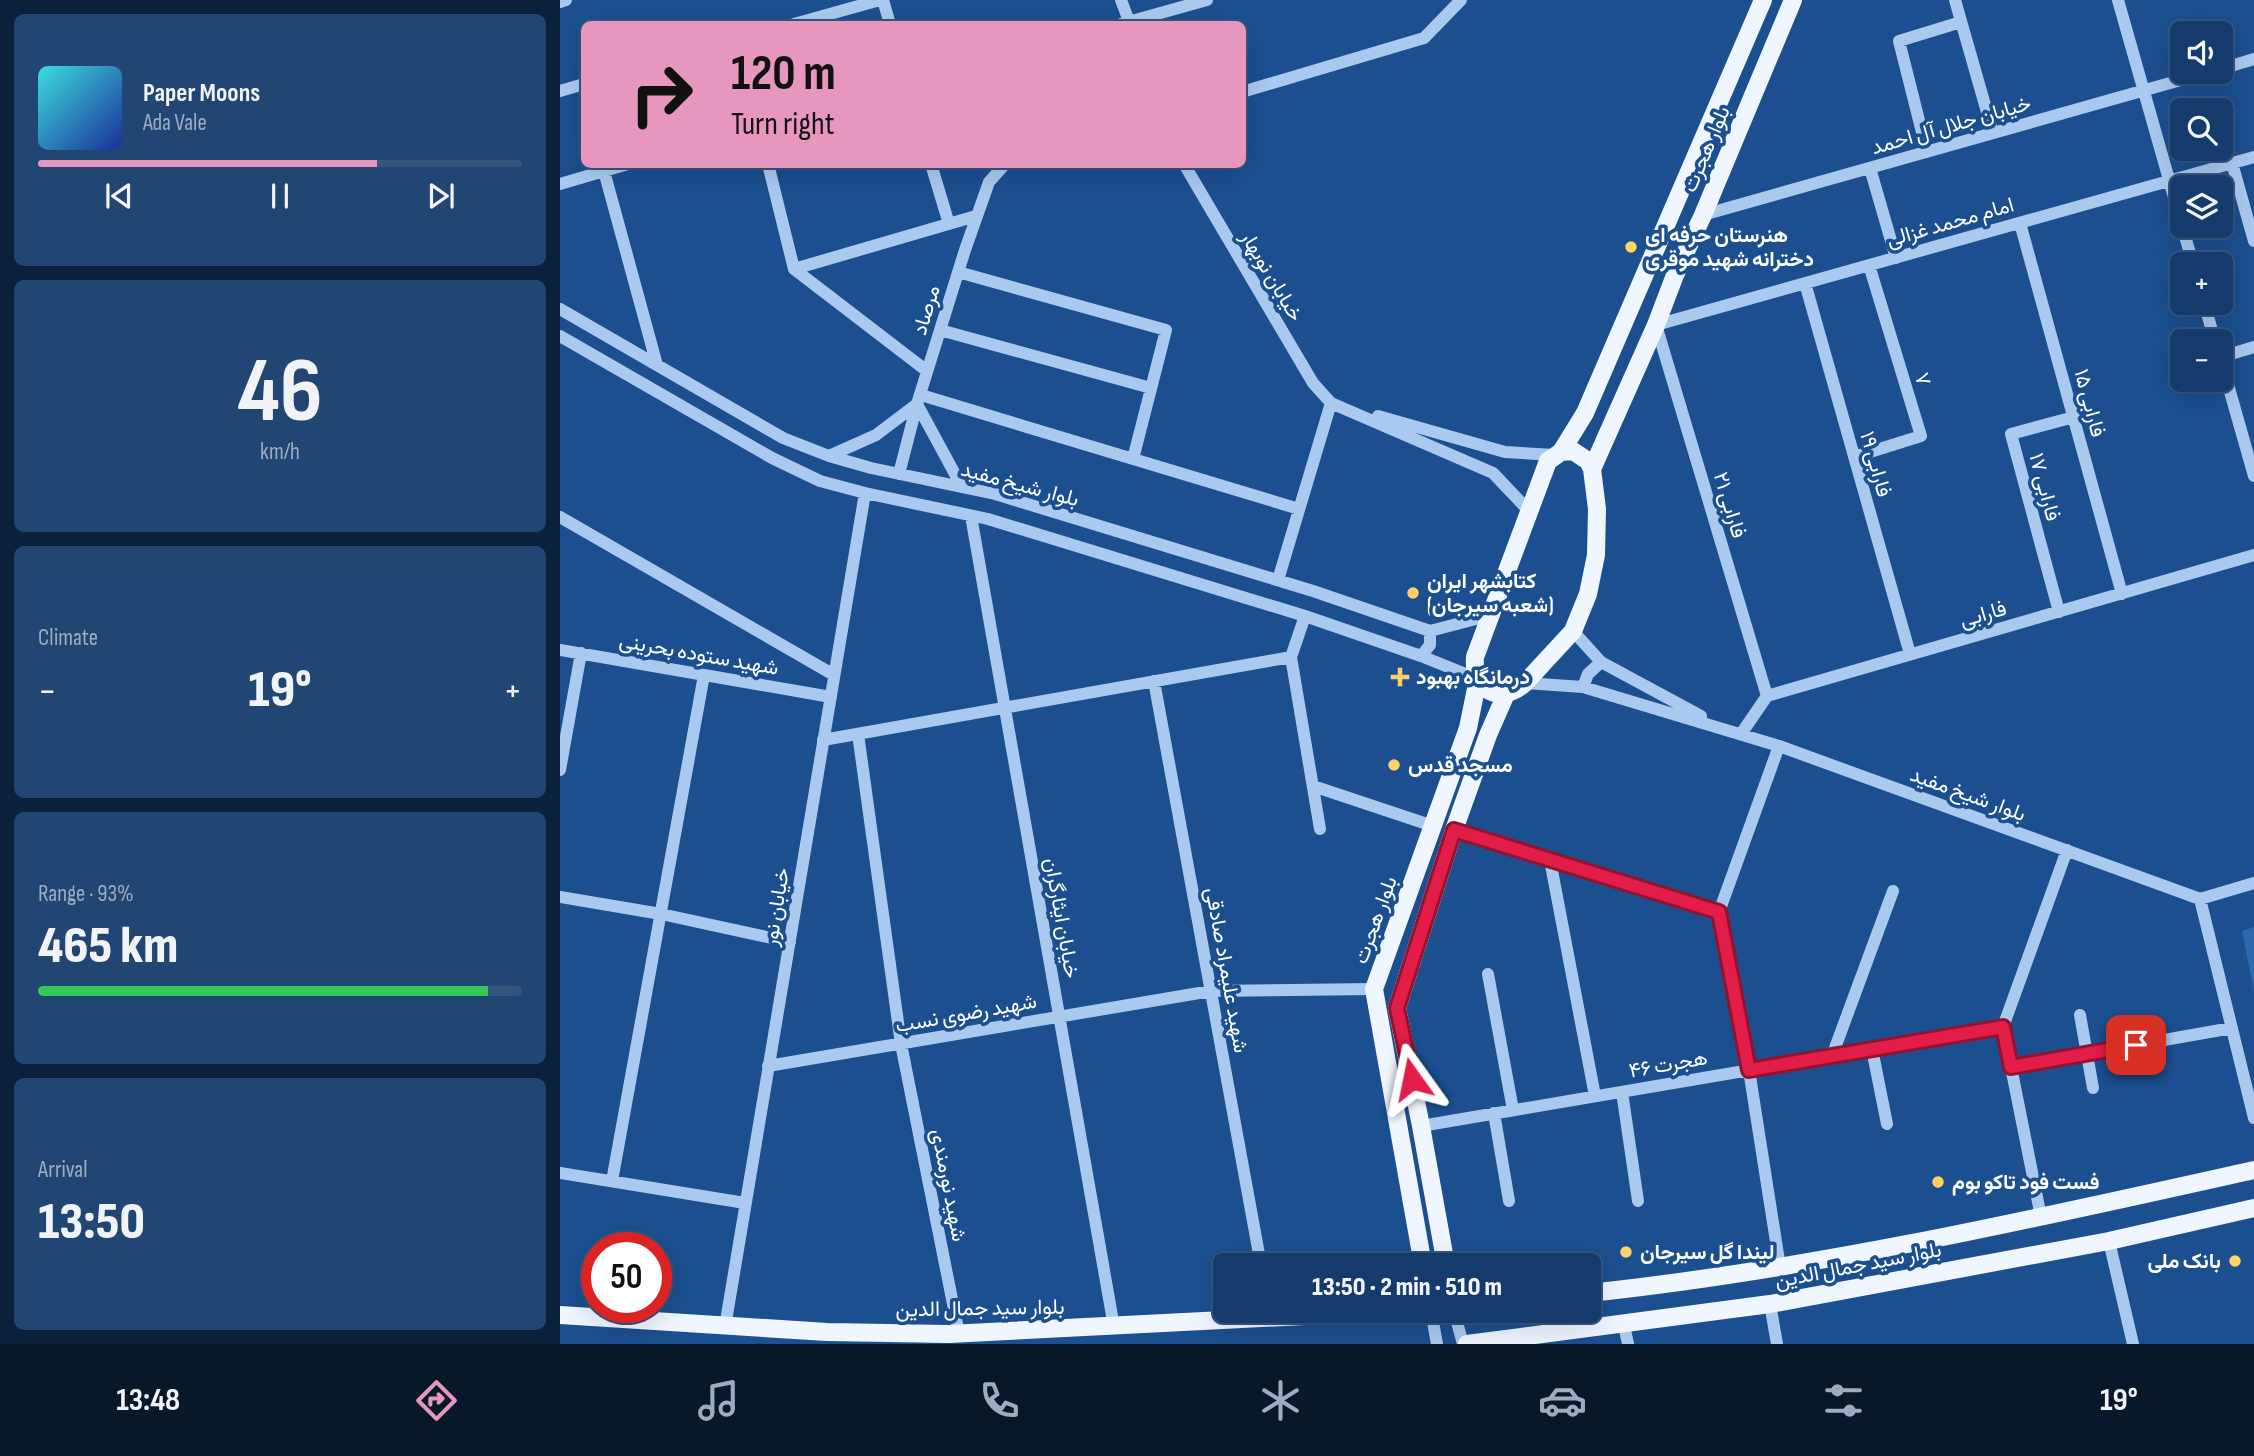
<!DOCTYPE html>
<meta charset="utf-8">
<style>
body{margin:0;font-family:"Sofia Sans Condensed",Vazirmatn,sans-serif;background:#214673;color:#f1f3f6;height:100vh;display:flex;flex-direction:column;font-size:26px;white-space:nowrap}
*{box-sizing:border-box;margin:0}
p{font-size:23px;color:#9dadc1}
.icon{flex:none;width:38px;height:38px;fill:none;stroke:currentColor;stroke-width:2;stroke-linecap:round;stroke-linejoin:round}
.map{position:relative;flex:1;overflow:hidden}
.sheet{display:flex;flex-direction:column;gap:14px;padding:14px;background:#0b203b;width:560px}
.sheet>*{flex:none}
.guide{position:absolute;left:21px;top:21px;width:665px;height:147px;border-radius:10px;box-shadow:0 7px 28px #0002,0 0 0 2px #33557e;background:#e797bd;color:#111;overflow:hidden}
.controls{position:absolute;left:1610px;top:21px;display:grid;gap:14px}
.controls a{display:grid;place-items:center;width:63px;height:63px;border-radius:10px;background:#143b6b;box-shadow:0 7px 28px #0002,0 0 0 2px #33557e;font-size:35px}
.speed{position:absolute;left:21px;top:1232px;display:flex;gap:14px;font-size:35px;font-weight:700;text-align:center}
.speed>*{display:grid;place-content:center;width:91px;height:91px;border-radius:50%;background:#143b6b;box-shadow:0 7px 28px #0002,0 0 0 2px #33557e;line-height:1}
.speed .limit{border:10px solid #d22;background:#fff;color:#111}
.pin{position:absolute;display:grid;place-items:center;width:60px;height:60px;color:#fff;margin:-30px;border-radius:14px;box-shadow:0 4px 10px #0006}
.me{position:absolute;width:77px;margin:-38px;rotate:348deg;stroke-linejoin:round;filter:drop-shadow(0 0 5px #0008)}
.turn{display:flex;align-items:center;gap:24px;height:147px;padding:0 35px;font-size:32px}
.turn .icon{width:91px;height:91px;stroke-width:2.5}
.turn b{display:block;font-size:49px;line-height:60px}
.big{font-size:52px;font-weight:800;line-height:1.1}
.sheet .tile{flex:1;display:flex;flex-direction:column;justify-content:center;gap:10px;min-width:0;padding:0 24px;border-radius:10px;background:#214673}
.sheet .dial{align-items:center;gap:0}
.dial b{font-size:91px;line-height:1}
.song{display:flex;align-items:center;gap:21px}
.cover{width:84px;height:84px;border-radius:10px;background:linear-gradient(135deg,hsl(180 70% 55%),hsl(230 70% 35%))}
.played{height:7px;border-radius:4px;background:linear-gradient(90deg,#e797bd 70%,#33557e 70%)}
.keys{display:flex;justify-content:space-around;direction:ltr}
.heat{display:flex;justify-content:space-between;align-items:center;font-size:38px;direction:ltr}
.charge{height:10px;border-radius:5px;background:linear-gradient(90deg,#34c759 93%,#33557e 0)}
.trip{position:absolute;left:653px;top:1253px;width:388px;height:70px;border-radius:10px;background:#143b6b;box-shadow:0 7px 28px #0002,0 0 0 2px #33557e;font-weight:800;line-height:70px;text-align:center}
.menu{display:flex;height:112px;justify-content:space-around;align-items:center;background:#08182b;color:#9dadc1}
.menu .icon{width:49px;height:49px}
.menu .on{color:#e797bd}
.menu b{font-size:32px;color:#f1f3f6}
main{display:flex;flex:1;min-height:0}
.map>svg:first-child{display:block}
.green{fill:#2e69ad}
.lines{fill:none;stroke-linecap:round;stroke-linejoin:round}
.minor{stroke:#a9c9ee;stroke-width:12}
.major{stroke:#f0f6ff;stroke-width:18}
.route-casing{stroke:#92132f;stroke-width:18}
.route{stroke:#e11d48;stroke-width:12}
.poi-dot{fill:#ffd166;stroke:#1b4f8f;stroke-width:2.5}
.labels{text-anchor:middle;stroke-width:7;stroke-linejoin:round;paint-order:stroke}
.street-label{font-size:21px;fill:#fff;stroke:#1b4f8f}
.poi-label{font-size:21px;font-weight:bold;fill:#fff;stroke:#1b4f8f;text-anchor:start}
</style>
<main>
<section class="sheet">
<div class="tile">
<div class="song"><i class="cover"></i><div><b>Paper Moons</b><p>Ada Vale</p></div></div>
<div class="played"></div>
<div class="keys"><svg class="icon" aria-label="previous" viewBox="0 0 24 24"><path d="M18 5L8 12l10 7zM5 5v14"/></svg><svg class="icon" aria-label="pause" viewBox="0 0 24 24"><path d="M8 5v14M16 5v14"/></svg><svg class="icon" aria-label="next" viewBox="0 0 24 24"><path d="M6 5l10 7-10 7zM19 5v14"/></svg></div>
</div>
<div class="tile dial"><b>46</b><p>km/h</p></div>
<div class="tile"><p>Climate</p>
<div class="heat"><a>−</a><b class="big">19°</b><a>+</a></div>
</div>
<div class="tile"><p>Range · 93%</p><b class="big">465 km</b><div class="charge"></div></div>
<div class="tile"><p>Arrival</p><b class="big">13:50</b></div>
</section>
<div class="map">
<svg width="1694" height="1344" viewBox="0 0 1694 1344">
<rect width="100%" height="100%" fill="#1b4f8f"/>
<path class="green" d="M1694 927V991L1682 931Z"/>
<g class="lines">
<path class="minor" d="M323 0 330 24
M561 0 570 24
M1395 0 1433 133
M1558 0 1633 264
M0 2 6 0
M234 24 320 0
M561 24 647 0
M1661 69 1694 59
M0 91 24 84
M682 92 864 38 901 0
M1367 152 1339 41 1401 22
M1672 163 1694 241
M208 164 234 269 367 371
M371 164 389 224
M624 164 753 383 771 403 933 473 969 511
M1310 168 1336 258
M44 171 97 365
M0 184 68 164
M1143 215 1649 72
M1460 223 1562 594
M234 269 416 216
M398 272 606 330 573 459
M1245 283 1350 654
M1644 303 1655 341
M0 309 223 438 269 456 311 468 435 494 753 591 870 631 931 615
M380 330 591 388
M0 336 212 458 260 481 305 493 428 519 745 616 861 656 918 679
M1661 357 1694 347
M1661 360 1694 476
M361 395 739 509
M357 404 402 487
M818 416 945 452 995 455
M269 456 316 435 357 404
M1294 457 1361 436 1309 265
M339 474 357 404 405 250 429 182 445 164
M411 516 554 1327
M0 517 274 675
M718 580 771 403
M1499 612 1451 434 1514 417
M745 616 731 657 760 829
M1013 631 1041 662 1141 716
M0 650 271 697
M861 656 870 645V631
M594 681 701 1265
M965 683 1023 687 1219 746 1640 899
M1023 687 1028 674 1041 662
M1207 696 1096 325 1694 157
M298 734 341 1044 399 1334
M1181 734 1207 696 1694 555
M263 740 731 657
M1219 746 1159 912 1189 1070 1220 1267
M0 770 21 653
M753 786 873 826
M894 830 1159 912
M990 860 1035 1096
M0 897 101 914 230 942
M1640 899 1694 1118
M1640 899 1694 883
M928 974 953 1110
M1520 1015 1533 1088
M1312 1049 1327 1124
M1272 1056 1333 891
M208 1066 651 991 814 989
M1451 1067 1672 1028
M1062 1092 1078 1201
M934 1113 949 1201
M861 1126 1443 1027
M0 1173 185 1203
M52 1181 144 675
M1481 1217 1443 1027 1507 850
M1549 1241 1573 1344
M1210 1304 1217 1344
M871 1311 877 1344
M894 1311 903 1344
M1064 1325 1068 1344
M165 1327 305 493"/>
<path class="major" d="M1013 451 1028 461 1032 469 1037 509 1036 555 1028 594 1013 631 965 683C940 705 912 691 915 657L988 461 1001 452Z
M1001 452 1025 413 1203 0
M1032 469 1096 325 1115 275 1143 215 1233 0
M863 1265 814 989 908 728 918 679
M886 1265 861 1126 837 1008 894 830 928 735 946 694
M1029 1293C1254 1269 1474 1219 1694 1170
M0 1315 267 1332 389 1334 842 1311
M907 1344 1210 1304 1549 1241 1694 1208"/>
</g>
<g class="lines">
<g class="route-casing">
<path id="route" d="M852 1079 837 1008 894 830 1159 912 1189 1070 1443 1027 1451 1067 1576 1045"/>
</g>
<use href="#route" class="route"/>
</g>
<g class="poi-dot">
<circle cx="1071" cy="247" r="7"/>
<circle cx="853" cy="593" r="7"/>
<path d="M836.5 666.5h7v7h7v7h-7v7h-7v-7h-7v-7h7z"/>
<circle cx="834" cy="765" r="7"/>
<circle cx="1378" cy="1182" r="7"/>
<circle cx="1066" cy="1252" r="7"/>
<circle cx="1675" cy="1261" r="7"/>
</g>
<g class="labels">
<g class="street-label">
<text transform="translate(1391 125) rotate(-16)" y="7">خیابان جلال آل احمد</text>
<text transform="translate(1146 149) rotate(-67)" y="7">بلوار هجرت</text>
<text transform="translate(1390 222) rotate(-16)" y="7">امام محمد غزالی</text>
<text transform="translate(712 276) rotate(59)" y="7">خیابان نوبهار</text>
<text transform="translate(366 310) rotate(-73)" y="7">مرصاد</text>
<text transform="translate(1363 379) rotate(73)" y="7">۷</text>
<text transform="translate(1530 403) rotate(75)" y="7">فارابی ۱۵</text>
<text transform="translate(1316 464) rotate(74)" y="7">فارابی ۱۹</text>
<text transform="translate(460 484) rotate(15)" y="7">بلوار شیخ مفید</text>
<text transform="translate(1485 487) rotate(75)" y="7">فارابی ۱۷</text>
<text transform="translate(1170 505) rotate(73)" y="7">فارابی ۲۱</text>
<text transform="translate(1423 614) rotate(-16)" y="7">فارابی</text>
<text transform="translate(139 654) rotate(10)" y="7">شهید ستوده بحرینی</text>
<text transform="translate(1408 794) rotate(20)" y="7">بلوار شیخ مفید</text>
<text transform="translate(216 907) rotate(-81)" y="7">خیابان نور</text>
<text transform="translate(502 918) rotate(80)" y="7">خیابان ایثارگران</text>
<text transform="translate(815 920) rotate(-70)" y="7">بلوار هجرت</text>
<text transform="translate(667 970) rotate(80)" y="7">شهید علیمراد صادقی</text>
<text transform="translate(406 1013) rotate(-10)" y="7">شهید رضوی نسب</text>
<text transform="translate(1108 1064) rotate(-10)" y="7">هجرت ۴۶</text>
<text transform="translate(389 1185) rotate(79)" y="7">شهید نورمندی</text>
<text transform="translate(1298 1265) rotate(-11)" y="7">بلوار سید جمال الدین</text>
<text transform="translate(420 1308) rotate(-1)" y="7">بلوار سید جمال الدین</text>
</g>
<g class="poi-label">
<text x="1085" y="242">هنرستان حرفه ای<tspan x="1085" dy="24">دخترانه شهید موقری</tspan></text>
<text x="867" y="588">کتابشهر ایران<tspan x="867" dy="24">(شعبه سیرجان)</tspan></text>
<text x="856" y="684">درمانگاه بهبود</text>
<text x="848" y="772">مسجد قدس</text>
<text x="1392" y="1189">فست فود تاکو بوم</text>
<text x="1080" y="1259">لیندا گل سیرجان</text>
<text x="1661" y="1268" text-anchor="end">بانک ملی</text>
</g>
</g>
</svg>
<div class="controls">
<a><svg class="icon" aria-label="sound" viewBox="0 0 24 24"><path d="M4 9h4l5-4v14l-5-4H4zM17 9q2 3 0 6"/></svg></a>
<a><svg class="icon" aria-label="search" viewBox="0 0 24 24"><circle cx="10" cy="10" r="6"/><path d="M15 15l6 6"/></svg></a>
<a><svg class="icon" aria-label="layers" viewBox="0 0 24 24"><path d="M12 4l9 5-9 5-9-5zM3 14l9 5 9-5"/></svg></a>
<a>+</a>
<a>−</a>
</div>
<div class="speed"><div class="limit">50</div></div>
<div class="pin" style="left:1576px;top:1045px;background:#d93025"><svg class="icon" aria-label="arrive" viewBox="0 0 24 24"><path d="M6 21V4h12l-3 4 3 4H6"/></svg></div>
<svg class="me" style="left:852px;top:1079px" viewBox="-20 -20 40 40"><path d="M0-17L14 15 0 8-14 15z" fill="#e11d48" stroke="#fff" stroke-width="4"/></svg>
<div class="trip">13:50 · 2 min · 510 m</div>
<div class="guide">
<div class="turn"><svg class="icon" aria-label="right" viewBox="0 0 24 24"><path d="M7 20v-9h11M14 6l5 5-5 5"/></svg><div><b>120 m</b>Turn right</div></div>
</div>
</div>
</main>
<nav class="menu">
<b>13:48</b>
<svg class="icon on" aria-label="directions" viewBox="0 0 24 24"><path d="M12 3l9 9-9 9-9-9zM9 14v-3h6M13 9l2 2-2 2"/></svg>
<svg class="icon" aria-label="music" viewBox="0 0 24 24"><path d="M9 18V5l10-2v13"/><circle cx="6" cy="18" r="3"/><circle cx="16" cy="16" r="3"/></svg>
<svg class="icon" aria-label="phone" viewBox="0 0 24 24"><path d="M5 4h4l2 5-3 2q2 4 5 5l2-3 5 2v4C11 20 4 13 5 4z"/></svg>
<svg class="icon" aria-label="climate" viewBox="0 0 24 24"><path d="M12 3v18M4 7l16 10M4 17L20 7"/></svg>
<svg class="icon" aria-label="car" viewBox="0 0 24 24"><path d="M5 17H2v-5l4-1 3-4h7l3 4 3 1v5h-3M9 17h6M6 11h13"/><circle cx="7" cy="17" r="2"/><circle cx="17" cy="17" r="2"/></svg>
<svg class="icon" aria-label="filters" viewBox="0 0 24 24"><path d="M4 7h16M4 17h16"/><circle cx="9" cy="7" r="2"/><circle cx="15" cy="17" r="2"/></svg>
<b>19°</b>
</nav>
